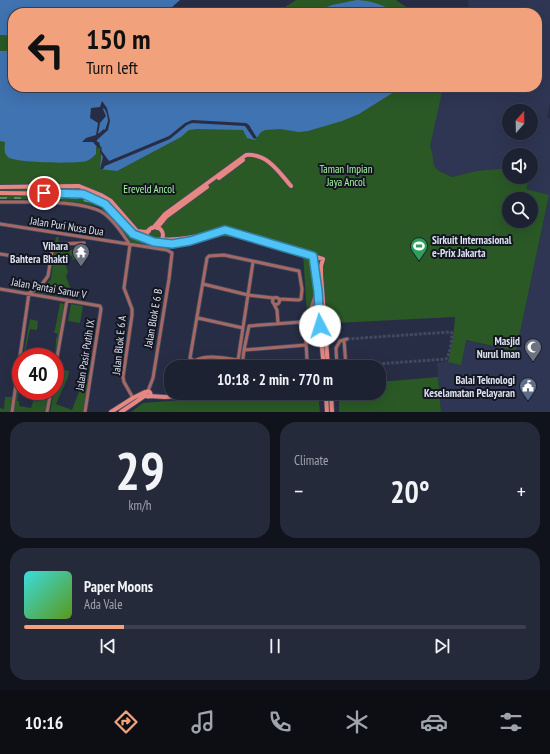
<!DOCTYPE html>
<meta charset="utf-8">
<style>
body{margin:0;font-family:"PT Sans Narrow",sans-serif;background:#252a3b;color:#f1f3f6;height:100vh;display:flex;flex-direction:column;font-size:15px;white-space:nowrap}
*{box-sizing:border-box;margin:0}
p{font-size:13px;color:#a0a4ac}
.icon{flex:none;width:22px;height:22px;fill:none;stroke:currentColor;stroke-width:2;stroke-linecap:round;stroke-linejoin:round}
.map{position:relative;height:412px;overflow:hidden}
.side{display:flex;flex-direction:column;gap:10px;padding:10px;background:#10131c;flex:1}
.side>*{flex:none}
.hud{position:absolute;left:8px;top:8px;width:534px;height:84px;border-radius:16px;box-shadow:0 4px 16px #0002,0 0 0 1px #3b3f4e;background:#f1a17b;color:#111;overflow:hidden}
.needle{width:26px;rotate:20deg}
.fabs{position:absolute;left:502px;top:104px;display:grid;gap:8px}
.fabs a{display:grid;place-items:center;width:36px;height:36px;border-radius:50%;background:#1d2233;box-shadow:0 4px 16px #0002,0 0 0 1px #3b3f4e;font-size:20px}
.speed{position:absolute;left:12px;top:348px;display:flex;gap:8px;font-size:20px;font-weight:700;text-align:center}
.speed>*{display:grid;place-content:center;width:52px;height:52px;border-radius:50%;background:#1d2233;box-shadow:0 4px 16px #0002,0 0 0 1px #3b3f4e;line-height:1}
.speed .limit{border:6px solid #d22;background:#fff;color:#111}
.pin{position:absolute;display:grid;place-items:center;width:34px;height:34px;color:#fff;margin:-17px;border:2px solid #fff;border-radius:50%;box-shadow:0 1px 4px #0007}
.me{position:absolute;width:44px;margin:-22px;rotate:355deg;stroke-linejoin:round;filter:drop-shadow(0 0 3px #0008)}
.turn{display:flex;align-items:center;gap:14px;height:84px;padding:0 12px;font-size:18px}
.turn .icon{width:52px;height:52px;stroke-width:2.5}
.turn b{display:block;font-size:28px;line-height:34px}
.big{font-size:30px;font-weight:700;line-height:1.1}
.side .widget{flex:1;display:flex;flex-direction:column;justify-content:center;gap:6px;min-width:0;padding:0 14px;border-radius:16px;background:#252a3b}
.side .dial{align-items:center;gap:0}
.dial b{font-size:52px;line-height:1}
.song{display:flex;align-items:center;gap:12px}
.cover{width:48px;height:48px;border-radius:6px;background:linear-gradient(135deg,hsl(180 70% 55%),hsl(90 70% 35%))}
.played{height:4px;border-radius:2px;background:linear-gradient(90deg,#f1a17b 20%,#3b3f4e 20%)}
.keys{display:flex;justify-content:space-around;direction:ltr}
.heat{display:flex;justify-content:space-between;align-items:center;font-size:22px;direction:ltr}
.side .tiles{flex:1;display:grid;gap:10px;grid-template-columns:1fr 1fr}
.widget:last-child{grid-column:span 2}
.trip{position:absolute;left:164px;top:360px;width:222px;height:40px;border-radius:16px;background:#1d2233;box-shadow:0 4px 16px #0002,0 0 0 1px #3b3f4e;font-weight:700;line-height:40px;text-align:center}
.dock{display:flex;height:64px;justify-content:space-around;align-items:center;background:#0c0e14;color:#a0a4ac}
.dock .icon{width:28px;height:28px}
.dock .current{color:#f1a17b}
.dock b{font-size:18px;color:#f1f3f6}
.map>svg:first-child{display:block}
.built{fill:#2f3653;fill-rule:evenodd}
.green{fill:#2a5926;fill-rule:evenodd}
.water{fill:#4073b1}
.pier{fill:#272d44;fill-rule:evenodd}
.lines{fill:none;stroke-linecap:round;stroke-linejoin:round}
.street-tunnel{stroke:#42485e;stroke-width:3;stroke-dasharray:3 1.5;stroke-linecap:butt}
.street-casing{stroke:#444a60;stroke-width:4.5}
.secondary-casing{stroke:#444a60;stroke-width:5.5}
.street{stroke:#a46964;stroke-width:3}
.secondary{stroke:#e68881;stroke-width:4}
.rail{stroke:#a7adbe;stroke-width:1;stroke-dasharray:7 7;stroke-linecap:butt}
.route-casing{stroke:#337fa1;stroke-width:10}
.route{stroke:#4fc3f7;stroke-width:7}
.labels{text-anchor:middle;stroke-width:4;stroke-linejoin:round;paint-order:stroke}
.park-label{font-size:11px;fill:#a5f59d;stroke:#131620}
.street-label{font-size:11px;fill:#dce1f0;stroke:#131620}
.poi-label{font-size:11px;font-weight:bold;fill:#dce1f0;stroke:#131620;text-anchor:end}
</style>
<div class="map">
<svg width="550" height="412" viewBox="0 0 550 412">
<rect width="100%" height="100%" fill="#272d44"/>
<path class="built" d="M468 0H550V102L547 118H550V412H441L438 377 437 363 448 361 454 338 516 351 549 195 526 189 530 177H531V155H509V168L476 171 452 177 439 171 434 166 246 141 436 87 442 92 470 87H537V13H469ZM509 111H531V133H509Z"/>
<path class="green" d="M296 0H396L415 13H276Z
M0 35 13 36V87H436L442 92 430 146 432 152 434 166 439 171 452 177 476 171 509 168V177H530L526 189 549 195 516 351 466 340 461 365 448 362C452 346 454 332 455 317L334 323 333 313 307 314 303 253C276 247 247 237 219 236 203 236 190 245 175 247 162 249 146 245 132 244L100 207 81 203 46 199H0ZM509 199H531V221H509Z
M56 237H59L57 249 66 251 75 249 77 252V258L73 260 72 256 68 255C63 262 66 265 68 272L66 276 71 290 70 297 37 293 51 279Z
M60 303 64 304 55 362 56 339 58 334 53 332 55 330Z
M71 304 83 306 80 323 68 321Z
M30 319 38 321 37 330 30 329 24 357H23Z
M21 368V383L17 401H19V406L31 408 33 402 35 400 37 402 44 397 46 391H50L47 412H13Z
M58 369 69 371 68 377 56 404 72 410 86 374H90L86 412H50L54 391H55Z
M438 377 441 412H339V393H379V382Z
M276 393H318L320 412H131L143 403Z
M5 397H13L10 412H0V408L4 409Z"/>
<path class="water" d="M0 0H203H180L171 8 169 13H13V36L0 35Z
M357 0C372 1 385 5 396 13H310L332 5Z
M0 51H13V87H402L359 114 342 121 308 131 299 132 280 129 265 130 261 132 255 140 247 138 243 130 197 129 189 130 181 137 117 171 100 169 102 148 101 146 96 147V154C93 157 90 160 86 161 76 164 15 163 8 157 3 152 5 148 5 142L0 141Z"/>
<path class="pier" d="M102 101 107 108 110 121 108 130 97 140V142H99L101 150 109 161 169 136 185 123 192 120 246 123 249 125 257 138 254 139 245 126 192 123 187 125 170 139 105 166 103 169H100L103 157 100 152V148H98L93 142H82L86 138 96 135 98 123 90 118 91 108 100 107ZM104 108 107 114 108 121 105 130 104 129 98 134 100 123 106 116 103 109Z"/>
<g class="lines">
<path class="street-tunnel" d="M347 339 450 332 452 333C452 339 450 355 446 359L350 366"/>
<g class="street-casing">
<path id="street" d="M0 202C27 202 76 200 100 211 112 217 123 234 130 245L124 288 132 309V315L123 377 124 382 133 398
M0 224 167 250 172 253 169 279 153 378 148 391
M0 254 51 262
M203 284 248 295 274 298
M0 289 100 306 101 309 85 412
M317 292C308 311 307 324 321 340
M272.5 301a3.5 3.5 0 1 1 7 0a3.5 3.5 0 1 1-7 0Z
M274 304 277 310 278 323
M198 318 243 328
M344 340 346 366
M244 350 306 345
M238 360C222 358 208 354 194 361L190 358 207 258 209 256 224 255 299 271 302 289 301 299 299 300 279 299
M237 367 253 262
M242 367 244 350 249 326 301 322 305 324 307 360V364L304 367
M337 367 336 348 340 341 347 339
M55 369 67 300
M12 412 29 293 40 287 48 276 53 246 58 244 84 243
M47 412 51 391"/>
</g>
<g class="secondary-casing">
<path id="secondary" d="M219 178 243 160
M0 187 79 186 101 195 111 201 137 231 145 232 149 231
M0 193 83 194 105 204 133 234 150 241
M147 235a8 8 0 1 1 16 0a8 8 0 1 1-16 0Z
M153 228 165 214 246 155C267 153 279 172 291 186
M157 228 166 217 207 187
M161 239C177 241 191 238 206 234
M157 242 172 244 190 241 225 230 323 259 321 266V275L328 367
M313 255 318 291V311L324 367
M145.5 394a2.5 2.5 0 1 1 5 0a2.5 2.5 0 1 1-5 0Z
M331 393 332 412
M326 394 327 412
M149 396 165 397 230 393
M111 412 133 398 145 392
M121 412 146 395"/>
</g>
<use href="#street" class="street"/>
<use href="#secondary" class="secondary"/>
<path class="rail" d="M0 198H74L98 204 106 208 127 231 137 239 152 244 169 245"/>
</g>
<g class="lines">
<g class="route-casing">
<path id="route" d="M44 193 83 194 105 204 133 234 154 242 172 244 190 241 225 230 313 256 318 291 320 326"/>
</g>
<use href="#route" class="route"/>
</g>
<defs>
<g id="stadium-pin" transform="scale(0.9)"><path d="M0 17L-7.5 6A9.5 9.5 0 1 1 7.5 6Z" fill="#2e9e5b" stroke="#131620"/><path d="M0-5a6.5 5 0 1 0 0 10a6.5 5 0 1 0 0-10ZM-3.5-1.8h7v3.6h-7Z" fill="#fff"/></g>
<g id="temple-pin" transform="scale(0.9)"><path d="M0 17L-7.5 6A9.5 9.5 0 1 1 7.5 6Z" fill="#6b7280" stroke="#131620"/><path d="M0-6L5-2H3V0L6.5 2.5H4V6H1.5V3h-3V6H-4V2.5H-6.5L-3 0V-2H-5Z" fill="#fff"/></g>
<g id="mosque-pin" transform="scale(0.9)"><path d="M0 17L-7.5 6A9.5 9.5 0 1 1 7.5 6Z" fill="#6b7280" stroke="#131620"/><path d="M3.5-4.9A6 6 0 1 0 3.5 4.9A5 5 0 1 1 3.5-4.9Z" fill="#fff"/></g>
<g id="civic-pin" transform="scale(0.9)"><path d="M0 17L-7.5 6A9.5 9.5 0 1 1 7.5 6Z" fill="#5c6f8a" stroke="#131620"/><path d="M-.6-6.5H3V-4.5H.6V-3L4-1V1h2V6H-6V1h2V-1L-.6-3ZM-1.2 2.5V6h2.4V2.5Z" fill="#fff"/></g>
</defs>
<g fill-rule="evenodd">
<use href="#stadium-pin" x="419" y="246"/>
<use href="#temple-pin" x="81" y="252"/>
<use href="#mosque-pin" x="533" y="347"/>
<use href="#civic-pin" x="528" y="386"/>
</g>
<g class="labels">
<g class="park-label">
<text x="346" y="173">Taman Impian<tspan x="346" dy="13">Jaya Ancol</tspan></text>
<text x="149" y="193">Ereveld Ancol</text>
</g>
<g class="street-label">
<text transform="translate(67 226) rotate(9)" y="4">Jalan Puri Nusa Dua</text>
<text transform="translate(49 288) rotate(10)" y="4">Jalan Pantai Sanur V</text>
<text transform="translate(153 318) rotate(-80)" y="4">Jalan Blok E 6 B</text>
<text transform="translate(119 345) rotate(-84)" y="4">Jalan Blok E 6 A</text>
<text transform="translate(85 355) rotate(-81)" y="4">Jalan Pasir Putih IX</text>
</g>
<g class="poi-label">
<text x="432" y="244" text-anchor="start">Sirkuit Internasional<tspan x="432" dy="13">e-Prix Jakarta</tspan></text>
<text x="68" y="250">Vihara<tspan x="68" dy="13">Bahtera Bhakti</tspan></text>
<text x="520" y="345">Masjid<tspan x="520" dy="13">Nurul Iman</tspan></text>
<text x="515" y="384">Balai Teknologi<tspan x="515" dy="13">Keselamatan Pelayaran</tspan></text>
</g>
</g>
</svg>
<div class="fabs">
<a><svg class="needle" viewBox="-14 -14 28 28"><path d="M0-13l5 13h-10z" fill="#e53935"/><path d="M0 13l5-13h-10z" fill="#a0a4ac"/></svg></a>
<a><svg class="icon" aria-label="sound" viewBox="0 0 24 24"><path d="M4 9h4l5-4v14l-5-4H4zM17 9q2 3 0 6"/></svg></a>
<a><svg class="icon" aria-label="search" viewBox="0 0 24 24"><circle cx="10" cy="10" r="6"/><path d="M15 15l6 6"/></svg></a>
</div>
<div class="speed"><div class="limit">40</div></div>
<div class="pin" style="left:44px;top:193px;background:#d93025"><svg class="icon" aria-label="arrive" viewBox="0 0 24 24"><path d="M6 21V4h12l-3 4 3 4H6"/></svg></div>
<svg class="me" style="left:320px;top:326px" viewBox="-20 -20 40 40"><circle r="19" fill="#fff"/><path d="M0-13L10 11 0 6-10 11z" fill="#4fc3f7"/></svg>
<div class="trip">10:18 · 2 min · 770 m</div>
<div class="hud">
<div class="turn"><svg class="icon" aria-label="left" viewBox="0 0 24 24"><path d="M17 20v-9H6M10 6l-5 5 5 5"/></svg><div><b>150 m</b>Turn left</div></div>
</div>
</div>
<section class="side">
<div class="tiles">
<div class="widget dial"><b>29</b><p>km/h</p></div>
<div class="widget"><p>Climate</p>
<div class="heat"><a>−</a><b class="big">20°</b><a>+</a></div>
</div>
<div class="widget">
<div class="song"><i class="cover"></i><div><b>Paper Moons</b><p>Ada Vale</p></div></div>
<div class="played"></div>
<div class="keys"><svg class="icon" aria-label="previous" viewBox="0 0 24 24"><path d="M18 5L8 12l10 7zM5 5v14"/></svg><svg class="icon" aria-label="pause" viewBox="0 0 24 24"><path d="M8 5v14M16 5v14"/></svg><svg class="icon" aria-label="next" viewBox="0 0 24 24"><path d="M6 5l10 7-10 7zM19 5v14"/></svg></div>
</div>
</div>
</section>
<nav class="dock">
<b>10:16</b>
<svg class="icon current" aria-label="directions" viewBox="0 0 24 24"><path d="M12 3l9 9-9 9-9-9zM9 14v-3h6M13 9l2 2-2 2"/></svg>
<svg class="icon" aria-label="music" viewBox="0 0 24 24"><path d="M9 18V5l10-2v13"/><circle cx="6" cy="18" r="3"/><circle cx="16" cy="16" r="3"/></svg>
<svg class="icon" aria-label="phone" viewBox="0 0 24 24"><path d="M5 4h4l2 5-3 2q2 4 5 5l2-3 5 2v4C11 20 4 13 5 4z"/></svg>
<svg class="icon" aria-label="climate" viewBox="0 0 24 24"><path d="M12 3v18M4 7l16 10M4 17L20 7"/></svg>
<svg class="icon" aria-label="car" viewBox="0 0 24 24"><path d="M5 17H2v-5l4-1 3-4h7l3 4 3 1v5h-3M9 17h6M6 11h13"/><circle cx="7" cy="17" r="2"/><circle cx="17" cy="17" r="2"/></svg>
<svg class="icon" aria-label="filters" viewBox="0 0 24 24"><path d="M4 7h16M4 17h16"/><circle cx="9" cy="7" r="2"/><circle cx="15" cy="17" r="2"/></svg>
</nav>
